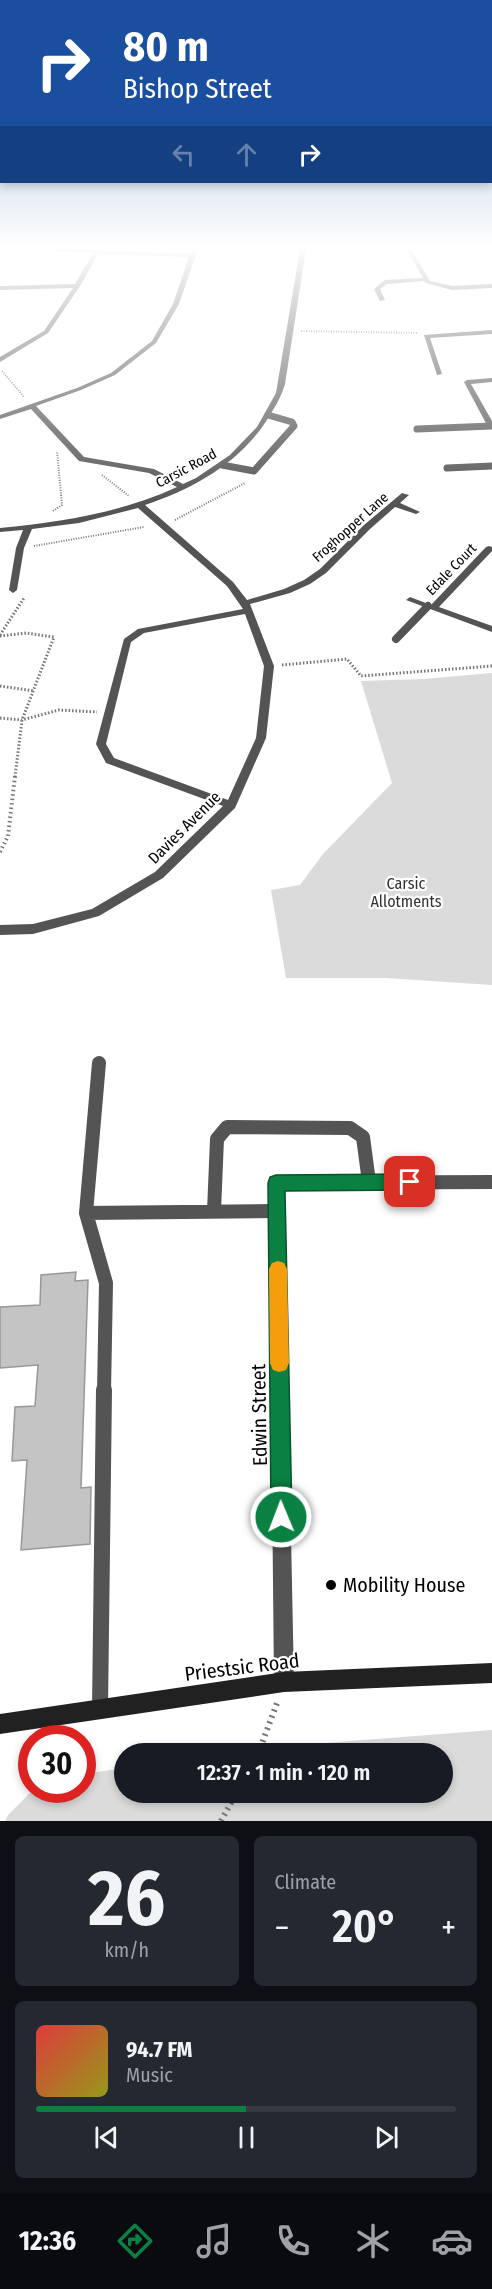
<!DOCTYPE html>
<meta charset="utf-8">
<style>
body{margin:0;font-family:"Fira Sans Condensed",sans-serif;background:#242831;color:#f1f3f6;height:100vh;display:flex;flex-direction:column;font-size:22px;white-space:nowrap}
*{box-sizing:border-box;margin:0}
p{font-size:20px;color:#9ea1a6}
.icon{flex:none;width:33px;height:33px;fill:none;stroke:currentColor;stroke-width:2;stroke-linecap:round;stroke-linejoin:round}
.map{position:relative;height:1821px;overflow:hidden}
.side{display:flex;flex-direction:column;gap:15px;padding:15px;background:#0d0f14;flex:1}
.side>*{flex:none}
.top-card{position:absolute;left:0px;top:0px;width:492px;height:183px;box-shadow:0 3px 9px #0003;background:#1a4fa0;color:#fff;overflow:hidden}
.speed{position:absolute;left:18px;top:1725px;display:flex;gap:12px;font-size:30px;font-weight:700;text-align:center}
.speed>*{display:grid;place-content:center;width:78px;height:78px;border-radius:50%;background:#171b24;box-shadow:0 3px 9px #0003;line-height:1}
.speed .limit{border:9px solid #d22;background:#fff;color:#111}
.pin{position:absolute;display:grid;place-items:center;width:51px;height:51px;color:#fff;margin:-26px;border-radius:12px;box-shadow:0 3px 9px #0006}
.me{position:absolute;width:66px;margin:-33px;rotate:359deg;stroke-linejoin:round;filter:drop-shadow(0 0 4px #0008)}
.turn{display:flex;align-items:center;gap:21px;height:126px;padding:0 24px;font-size:27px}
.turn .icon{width:78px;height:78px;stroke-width:2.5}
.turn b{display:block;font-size:42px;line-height:51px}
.lanes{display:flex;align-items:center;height:57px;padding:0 24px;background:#0003;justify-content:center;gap:30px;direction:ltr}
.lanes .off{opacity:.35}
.big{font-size:45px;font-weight:600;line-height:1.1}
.side .tile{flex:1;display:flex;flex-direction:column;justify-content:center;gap:9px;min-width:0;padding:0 21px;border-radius:9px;background:#242831}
.side .dial{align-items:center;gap:0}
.dial b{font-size:78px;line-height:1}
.song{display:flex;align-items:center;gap:18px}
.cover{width:72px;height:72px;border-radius:9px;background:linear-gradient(135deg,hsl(0 70% 55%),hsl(60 70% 35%))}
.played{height:6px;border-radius:3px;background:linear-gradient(90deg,#0b8043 50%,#363941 50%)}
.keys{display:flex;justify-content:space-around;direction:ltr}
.heat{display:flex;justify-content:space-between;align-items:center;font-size:33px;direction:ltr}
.side .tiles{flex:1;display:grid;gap:15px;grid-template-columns:1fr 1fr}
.tile:last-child{grid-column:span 2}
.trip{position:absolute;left:114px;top:1743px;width:339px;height:60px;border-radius:30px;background:#171b24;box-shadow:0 3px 9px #0003;font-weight:600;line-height:60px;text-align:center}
.tabs{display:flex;height:96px;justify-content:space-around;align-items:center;background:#090b0e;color:#9ea1a6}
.tabs .icon{width:42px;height:42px}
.tabs .active{color:#0b8043}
.tabs b{font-size:27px;color:#f1f3f6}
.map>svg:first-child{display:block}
.green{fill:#dbdbdb}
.building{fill:#c4c4c4;stroke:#989898;stroke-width:1.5}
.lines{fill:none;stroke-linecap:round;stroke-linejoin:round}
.path-far3{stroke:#767676;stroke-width:2;stroke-dasharray:1 1.5;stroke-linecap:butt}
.path-far2{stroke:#767676;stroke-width:3;stroke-dasharray:1.5 2;stroke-linecap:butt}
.path-far1{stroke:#767676;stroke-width:4;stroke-dasharray:1.5 3;stroke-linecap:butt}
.path{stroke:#767676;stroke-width:6;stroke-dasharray:2 4.5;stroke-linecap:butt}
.service-far3{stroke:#545454;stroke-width:7}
.service-far2{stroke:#545454;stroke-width:8}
.service-far1{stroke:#545454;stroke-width:14}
.service{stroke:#545454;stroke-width:16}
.minor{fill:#545454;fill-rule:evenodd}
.secondary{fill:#212121;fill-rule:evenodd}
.route{fill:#0b8043;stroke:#07532c;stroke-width:1.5}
.slow{fill:#f59e0b}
.poi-dot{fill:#000;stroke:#fff;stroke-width:2}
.labels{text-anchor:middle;stroke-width:4.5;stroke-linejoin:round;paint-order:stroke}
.far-street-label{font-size:14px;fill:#000;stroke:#fff}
.street-label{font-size:16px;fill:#000;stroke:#fff}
.park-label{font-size:16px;fill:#323232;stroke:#fff}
.near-street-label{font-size:20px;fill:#000;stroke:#fff}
.near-poi-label{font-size:20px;fill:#000;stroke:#fff;text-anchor:start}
</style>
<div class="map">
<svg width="492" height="1821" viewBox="0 0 492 1821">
<rect width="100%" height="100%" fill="#fff"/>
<path class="green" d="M492 673V985L386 978H286L271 890 300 885 323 854 392 783 361 681 423 679Z
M492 1730V1821H5L8 1815 33 1790H82L83 1774 124 1768V1792H442V1754L226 1753 261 1748Z"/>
<path class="building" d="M76 1272 75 1281 88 1280 81 1488 91 1487 90 1544 21 1550 27 1460 12 1461 15 1407 35 1406 38 1365 0 1368V1307L40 1305 41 1275Z"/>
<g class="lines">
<path class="path-far3" d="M301 331 417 333
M2 371 24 397
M102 475 129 496
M53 511 62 505 57 451
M175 520 245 483
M34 546 144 527"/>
<path class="path-far2" d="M0 635 24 598
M0 636 26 633 54 637 22 720 15 777
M282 665 347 659 361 676 492 666
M0 686 34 691
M0 718 22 720 59 710 97 712"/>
<path class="path-far1" d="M0 852 8 836 15 776"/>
<path class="path" d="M258 1754 277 1703
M221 1821 237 1792"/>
<path class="service-far3" d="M417 429 492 426
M222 465 254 471 294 426 292 422 268 415
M447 468 492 466"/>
<path class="service-far2" d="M396 639 428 606"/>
<path class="service-far1" d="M214 1211 217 1139 227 1127 350 1128 363 1137 369 1182
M86 1213 99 1063
M104 1392 106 1283 86 1213 277 1211"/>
<path class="service" d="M100 1709 104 1390"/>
<path class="minor" d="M28 249H79L190 254 192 249H198L179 304 156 343 115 375 81 390 36 406 84 457 154 469 183 484 196 478 230 455 257 427 276 393 300 249H306L285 384C282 394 278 402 273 410 246 459 197 488 145 505L233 582 247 600 284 589 304 580 320 569 364 525 402 493 409 495 400 503 420 512 416 514 395 507 370 529 326 573 310 584 290 593 250 604 274 666 266 738 235 808 163 878 99 916 33 934 0 935V925L33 924 92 909 155 872 223 806 106 763 96 744 124 639 138 629 243 609 227 586 138 508 79 523 32 529 24 548 17 590 13 593 9 590 16 548 23 530 0 532V528C61 522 121 513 177 487L149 473 79 461 31 409 0 419V415L77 388 111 373 152 341 173 304 189 257 98 254 80 286 48 333 0 362V357L44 331 73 288 0 290V286L75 284 93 253ZM245 614 264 666 256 738 228 800 114 758 106 744 131 642 144 633Z
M406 249H411L430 281 452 286 492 284V288L452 290 426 283 424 281 387 284 380 289 385 300 380 301 374 289 385 280 423 278Z
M492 330V334L430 338 442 374 437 375 424 335Z
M492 378V382L471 384 492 421V429L488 427 464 382 467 380Z
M489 546 492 547V551L439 607 492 626V632L406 600 410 597 431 605 486 547Z
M492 1175V1189L284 1190 294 1682 291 1689 284 1692 277 1689 274 1682 269 1183 271 1178 276 1176Z"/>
<path class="secondary" d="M492 1663V1683L284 1692 0 1734V1714L284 1672Z"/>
</g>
<linearGradient id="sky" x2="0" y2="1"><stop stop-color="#8cadcc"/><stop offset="0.49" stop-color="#fff"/><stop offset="1" stop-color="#fff" stop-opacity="0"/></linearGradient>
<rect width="492" height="504" fill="url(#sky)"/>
<path class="route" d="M410 1174 416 1176 418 1182 416 1187 410 1190 285 1191 292 1517 289 1524 281 1527 274 1524 271 1517 268 1183 270 1177 276 1175Z"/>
<path class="slow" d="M278 1261 284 1263 287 1269 289 1363 286 1370 279 1372 273 1370 270 1363 269 1269 272 1263Z"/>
<circle class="poi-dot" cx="331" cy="1585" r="6"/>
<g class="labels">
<g class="far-street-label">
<text transform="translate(186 468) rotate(-28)" y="5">Carsic Road</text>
<text transform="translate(350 527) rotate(-42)" y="5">Froghopper Lane</text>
<text transform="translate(451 569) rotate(-46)" y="5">Edale Court</text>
</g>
<g class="street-label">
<text transform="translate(184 827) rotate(-45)" y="6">Davies Avenue</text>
</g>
<g class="park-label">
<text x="406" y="889">Carsic<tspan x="406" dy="18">Allotments</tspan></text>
</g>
<g class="near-street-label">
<text transform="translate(259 1415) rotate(-91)" y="7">Edwin Street</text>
<text transform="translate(242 1667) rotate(-7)" y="7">Priestsic Road</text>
</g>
<g class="near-poi-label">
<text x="343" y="1592">Mobility House</text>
</g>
</g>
</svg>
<div class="speed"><div class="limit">30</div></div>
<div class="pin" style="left:410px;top:1182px;background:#d93025"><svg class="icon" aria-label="arrive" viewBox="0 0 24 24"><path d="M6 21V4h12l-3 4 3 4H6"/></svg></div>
<svg class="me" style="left:281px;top:1517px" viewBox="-20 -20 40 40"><circle r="17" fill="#0b8043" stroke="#fff" stroke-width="3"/><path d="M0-11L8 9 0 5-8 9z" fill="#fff"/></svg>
<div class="trip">12:37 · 1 min · 120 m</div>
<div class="top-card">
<div class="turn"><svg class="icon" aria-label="right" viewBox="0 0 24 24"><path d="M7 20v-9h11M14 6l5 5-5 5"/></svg><div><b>80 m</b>Bishop Street</div></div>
<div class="lanes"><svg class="icon off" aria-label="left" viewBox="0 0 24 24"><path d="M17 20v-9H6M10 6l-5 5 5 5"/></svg><svg class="icon off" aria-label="ahead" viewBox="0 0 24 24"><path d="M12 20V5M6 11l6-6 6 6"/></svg><svg class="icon" aria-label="right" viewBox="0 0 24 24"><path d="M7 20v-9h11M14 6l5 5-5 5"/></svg></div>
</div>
</div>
<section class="side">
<div class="tiles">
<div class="tile dial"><b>26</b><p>km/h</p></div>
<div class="tile"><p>Climate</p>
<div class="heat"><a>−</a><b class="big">20°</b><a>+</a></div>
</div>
<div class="tile">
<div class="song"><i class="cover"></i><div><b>94.7 FM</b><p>Music</p></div></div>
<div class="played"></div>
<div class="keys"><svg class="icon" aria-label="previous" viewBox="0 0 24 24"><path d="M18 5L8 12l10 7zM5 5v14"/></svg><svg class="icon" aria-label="pause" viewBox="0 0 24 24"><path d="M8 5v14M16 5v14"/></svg><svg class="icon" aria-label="next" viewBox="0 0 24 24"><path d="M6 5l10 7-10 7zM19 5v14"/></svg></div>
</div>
</div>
</section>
<nav class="tabs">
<b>12:36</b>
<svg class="icon active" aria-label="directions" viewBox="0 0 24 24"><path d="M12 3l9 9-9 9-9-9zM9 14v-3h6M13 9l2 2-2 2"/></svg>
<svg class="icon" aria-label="music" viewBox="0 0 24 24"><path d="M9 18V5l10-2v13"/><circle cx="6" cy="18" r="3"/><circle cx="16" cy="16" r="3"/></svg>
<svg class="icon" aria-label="phone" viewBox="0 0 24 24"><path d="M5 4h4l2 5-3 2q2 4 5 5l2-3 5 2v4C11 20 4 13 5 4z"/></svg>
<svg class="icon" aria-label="climate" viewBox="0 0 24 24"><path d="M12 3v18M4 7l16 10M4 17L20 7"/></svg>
<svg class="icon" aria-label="car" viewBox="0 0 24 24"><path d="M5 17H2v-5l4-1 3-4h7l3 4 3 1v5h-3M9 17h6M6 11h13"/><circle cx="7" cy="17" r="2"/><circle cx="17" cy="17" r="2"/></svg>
</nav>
